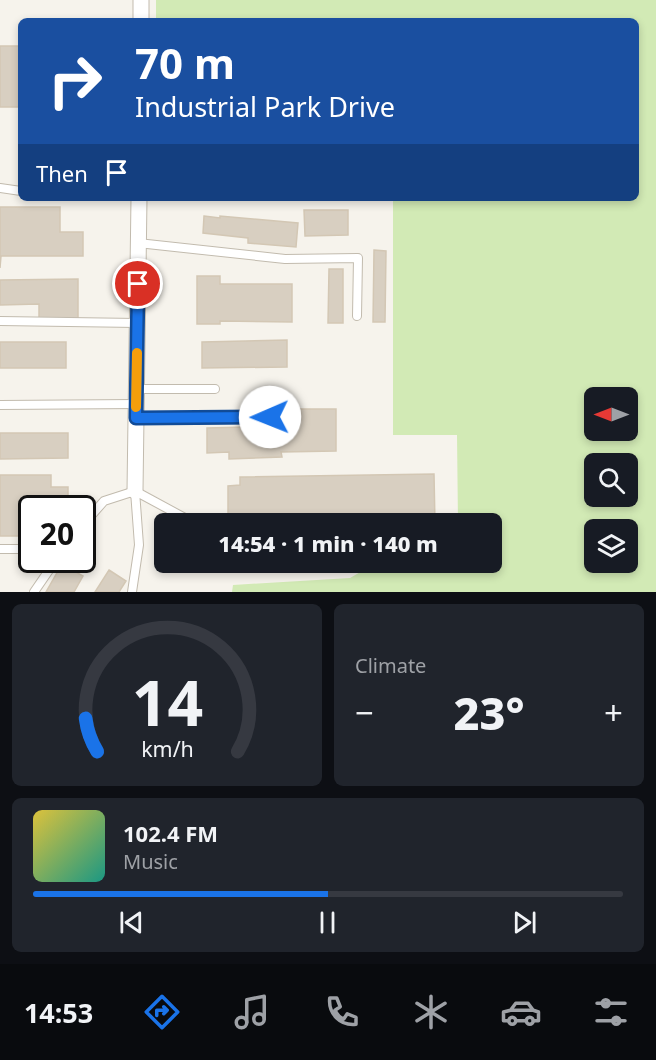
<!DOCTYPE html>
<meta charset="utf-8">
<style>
body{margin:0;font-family:"Noto Sans",sans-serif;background:#20242c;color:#f1f3f6;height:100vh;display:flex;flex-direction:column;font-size:22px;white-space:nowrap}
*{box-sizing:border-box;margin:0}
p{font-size:20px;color:#9ea1a6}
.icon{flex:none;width:33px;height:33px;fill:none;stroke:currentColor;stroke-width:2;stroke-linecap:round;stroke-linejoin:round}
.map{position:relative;height:592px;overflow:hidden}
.drawer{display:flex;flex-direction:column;gap:12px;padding:12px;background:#0d0f14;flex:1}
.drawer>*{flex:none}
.guide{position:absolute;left:18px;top:18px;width:621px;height:183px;border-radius:9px;box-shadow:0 3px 9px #0003;background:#1a4fa0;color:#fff;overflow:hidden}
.needle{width:39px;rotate:270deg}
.buttons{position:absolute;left:584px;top:387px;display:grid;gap:12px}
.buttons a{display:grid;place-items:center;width:54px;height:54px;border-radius:9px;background:#171b24;box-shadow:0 3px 9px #0003;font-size:30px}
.speed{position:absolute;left:18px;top:495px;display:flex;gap:12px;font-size:30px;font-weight:700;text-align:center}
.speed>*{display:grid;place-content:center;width:78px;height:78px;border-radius:50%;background:#171b24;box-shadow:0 3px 9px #0003;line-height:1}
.speed .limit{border:3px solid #111;border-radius:9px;background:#fff;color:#111}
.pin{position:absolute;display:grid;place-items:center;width:51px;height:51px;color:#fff;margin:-26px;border:3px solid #fff;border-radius:50%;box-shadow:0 2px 6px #0007}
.me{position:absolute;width:66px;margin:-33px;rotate:269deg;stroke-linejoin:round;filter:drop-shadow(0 0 4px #0008)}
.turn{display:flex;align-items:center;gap:21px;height:126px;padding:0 18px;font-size:27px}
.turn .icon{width:78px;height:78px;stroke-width:2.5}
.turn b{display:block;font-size:42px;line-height:51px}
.then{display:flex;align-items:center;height:57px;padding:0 18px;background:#0003;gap:12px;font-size:22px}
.big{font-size:45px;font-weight:800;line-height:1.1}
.drawer .tile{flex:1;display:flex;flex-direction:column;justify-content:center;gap:9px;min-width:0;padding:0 21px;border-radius:9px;background:#20242c}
.drawer .dial{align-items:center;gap:0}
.dial svg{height:156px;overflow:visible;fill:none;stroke:#363941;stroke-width:7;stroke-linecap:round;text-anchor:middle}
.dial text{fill:#f1f3f6;stroke:none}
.song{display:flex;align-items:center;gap:18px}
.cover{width:72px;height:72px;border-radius:9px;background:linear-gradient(135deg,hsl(50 70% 55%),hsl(170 70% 35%))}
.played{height:6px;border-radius:3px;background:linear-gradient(90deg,#1a73e8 50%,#363941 50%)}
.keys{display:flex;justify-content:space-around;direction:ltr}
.heat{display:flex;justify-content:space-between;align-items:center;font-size:33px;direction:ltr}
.drawer .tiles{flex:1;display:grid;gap:12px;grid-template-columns:1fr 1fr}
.tile:last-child{grid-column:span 2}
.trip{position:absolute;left:154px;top:513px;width:348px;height:60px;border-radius:9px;background:#171b24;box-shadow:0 3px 9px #0003;font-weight:800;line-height:60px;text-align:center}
.dock{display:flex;height:96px;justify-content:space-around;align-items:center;background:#090b0e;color:#9ea1a6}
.dock .icon{width:42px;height:42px}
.dock .current{color:#1a73e8}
.dock b{font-size:27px;color:#f1f3f6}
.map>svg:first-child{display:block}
.green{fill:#d2eab5;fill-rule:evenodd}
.building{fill:#d8cfc1;stroke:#d3c7b4;stroke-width:1.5}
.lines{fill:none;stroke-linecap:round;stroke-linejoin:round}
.service-casing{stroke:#c2bbae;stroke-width:10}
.minor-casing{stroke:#c2bbae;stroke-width:17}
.service{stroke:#fff;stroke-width:8}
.minor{stroke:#fff;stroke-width:15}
.route-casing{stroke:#114b97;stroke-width:15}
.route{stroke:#1a73e8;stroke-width:10}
.slow{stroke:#f59e0b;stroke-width:10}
</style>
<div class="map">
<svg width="656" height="592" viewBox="0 0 656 592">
<rect width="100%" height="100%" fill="#f6f3ec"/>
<path class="green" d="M156 0H656V592H232L233 585 350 578 376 563 492 562V524L458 523 457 435H393V198H636V21H156ZM594 398H627V430H594ZM594 464H627V496H594ZM594 530H627V562H594Z"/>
<path class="building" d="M0 46H21V107H0Z
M0 207H60V232H83V256H1L0 268Z
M304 210H348V235L305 236Z
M204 216 220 218V216L298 223 296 247 248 243V238L203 233Z
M374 250 386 251 385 322H373Z
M329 269H343V323H328Z
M197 276H220V284H292V322L220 321V324H197Z
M78 279V318H39V304L0 305V280Z
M287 340V367L202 368V342Z
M0 342H66V368H0Z
M280 409H336V451L281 452 282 457 229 459V452L207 453V428L281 426Z
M0 433H68V458L0 459Z
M434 474 435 524H241L240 516H228V486L240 485V477Z
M0 475H51V487H68V508H32V536H0Z
M62 564 83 576 74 592H46Z
M109 570 126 581 119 592H95Z"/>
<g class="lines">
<g class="service-casing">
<path id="service" d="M0 188 21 191
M138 243 285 259 358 258 357 316
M0 321 137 323
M137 389H215
M0 405 136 404
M136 418 270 417
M82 526 104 501 135 491 196 524
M0 549H32
M34 592 56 560
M132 592 139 545 135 491"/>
</g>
<g class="minor-casing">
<path id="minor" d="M141 21V0
M135 491 139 198"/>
</g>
<use href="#service" class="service"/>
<use href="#minor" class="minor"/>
</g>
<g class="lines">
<g class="route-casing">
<path id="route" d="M138 284 136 418 270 417"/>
</g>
<use href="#route" class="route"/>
<path class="slow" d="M136 407 137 353"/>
</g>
</svg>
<div class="buttons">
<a><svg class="needle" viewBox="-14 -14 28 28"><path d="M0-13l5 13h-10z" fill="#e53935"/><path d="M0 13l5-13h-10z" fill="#9ea1a6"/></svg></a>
<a><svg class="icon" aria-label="search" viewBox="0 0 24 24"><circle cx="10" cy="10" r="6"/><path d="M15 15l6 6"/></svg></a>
<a><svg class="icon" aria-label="layers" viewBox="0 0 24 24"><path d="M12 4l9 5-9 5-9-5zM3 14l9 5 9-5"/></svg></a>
</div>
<div class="speed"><div class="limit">20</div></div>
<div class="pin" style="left:138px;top:284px;background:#d93025"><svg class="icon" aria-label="arrive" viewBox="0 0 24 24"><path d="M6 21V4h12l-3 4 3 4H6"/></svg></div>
<svg class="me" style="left:270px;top:417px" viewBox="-20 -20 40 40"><circle r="19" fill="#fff"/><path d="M0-13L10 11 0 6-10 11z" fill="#1a73e8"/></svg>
<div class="trip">14:54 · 1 min · 140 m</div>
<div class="guide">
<div class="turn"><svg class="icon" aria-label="right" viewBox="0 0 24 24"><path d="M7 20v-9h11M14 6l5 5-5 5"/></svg><div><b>70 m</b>Industrial Park Drive</div></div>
<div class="then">Then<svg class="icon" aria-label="arrive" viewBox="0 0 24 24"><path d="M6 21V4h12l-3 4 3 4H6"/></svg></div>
</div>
</div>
<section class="drawer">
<div class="tiles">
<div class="tile dial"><svg viewBox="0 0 100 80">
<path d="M14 69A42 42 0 1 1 86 69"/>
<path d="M14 69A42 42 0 0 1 8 52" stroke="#1a73e8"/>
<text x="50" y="56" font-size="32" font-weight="700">14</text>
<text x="50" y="72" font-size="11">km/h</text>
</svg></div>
<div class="tile"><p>Climate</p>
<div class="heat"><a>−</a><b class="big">23°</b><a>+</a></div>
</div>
<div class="tile">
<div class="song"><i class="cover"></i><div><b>102.4 FM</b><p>Music</p></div></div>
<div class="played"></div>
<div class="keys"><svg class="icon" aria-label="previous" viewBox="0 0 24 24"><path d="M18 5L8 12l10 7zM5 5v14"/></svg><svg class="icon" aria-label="pause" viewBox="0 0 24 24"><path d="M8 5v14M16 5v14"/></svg><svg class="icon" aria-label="next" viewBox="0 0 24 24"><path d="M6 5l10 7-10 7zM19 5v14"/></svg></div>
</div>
</div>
</section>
<nav class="dock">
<b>14:53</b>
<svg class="icon current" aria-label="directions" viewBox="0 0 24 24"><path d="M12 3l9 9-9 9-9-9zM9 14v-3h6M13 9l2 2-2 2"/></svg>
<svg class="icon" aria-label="music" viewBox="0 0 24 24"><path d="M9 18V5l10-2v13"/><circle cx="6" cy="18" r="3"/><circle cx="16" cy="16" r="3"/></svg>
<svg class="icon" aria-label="phone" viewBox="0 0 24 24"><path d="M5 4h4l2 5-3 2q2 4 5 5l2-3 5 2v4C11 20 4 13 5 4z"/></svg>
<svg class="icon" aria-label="climate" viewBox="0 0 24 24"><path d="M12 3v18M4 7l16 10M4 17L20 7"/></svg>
<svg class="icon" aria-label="car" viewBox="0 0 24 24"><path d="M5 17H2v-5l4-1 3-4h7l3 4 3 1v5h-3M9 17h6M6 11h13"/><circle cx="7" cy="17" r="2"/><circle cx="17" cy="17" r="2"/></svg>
<svg class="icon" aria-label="filters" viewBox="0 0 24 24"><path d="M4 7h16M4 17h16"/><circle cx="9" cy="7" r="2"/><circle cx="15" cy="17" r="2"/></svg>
</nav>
